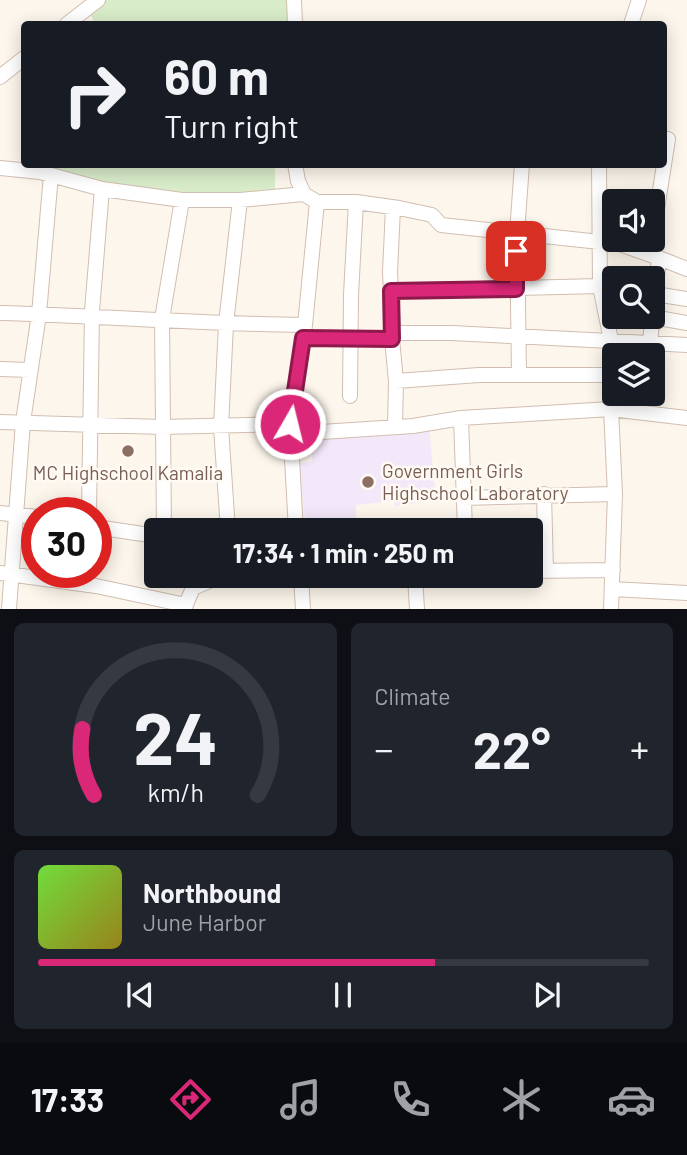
<!DOCTYPE html>
<meta charset="utf-8">
<style>
body{margin:0;font-family:Barlow,sans-serif;background:#20242c;color:#f1f3f6;height:100vh;display:flex;flex-direction:column;font-size:26px;white-space:nowrap}
*{box-sizing:border-box;margin:0}
p{font-size:23px;color:#9ea1a6}
.icon{flex:none;width:38px;height:38px;fill:none;stroke:currentColor;stroke-width:2;stroke-linecap:round;stroke-linejoin:round}
.map{position:relative;height:609px;overflow:hidden}
.details{display:flex;flex-direction:column;gap:14px;padding:14px;background:#0d0f14;flex:1}
.details>*{flex:none}
.guide{position:absolute;left:21px;top:21px;width:646px;height:147px;border-radius:7px;box-shadow:0 4px 18px #0003;background:#171b24;color:#f1f3f6;overflow:hidden}
.buttons{position:absolute;left:602px;top:189px;display:grid;gap:14px}
.buttons a{display:grid;place-items:center;width:63px;height:63px;border-radius:7px;background:#171b24;box-shadow:0 4px 18px #0003;font-size:35px}
.speed{position:absolute;left:21px;top:497px;display:flex;gap:14px;font-size:35px;font-weight:700;text-align:center}
.speed>*{display:grid;place-content:center;width:91px;height:91px;border-radius:50%;background:#171b24;box-shadow:0 4px 18px #0003;line-height:1}
.speed .limit{border:10px solid #d22;background:#fff;color:#111}
.pin{position:absolute;display:grid;place-items:center;width:60px;height:60px;color:#fff;margin:-30px;border-radius:14px;box-shadow:0 4px 10px #0006}
.me{position:absolute;width:77px;margin:-38px;rotate:8deg;stroke-linejoin:round;filter:drop-shadow(0 0 5px #0008)}
.turn{display:flex;align-items:center;gap:24px;height:147px;padding:0 28px;font-size:32px}
.turn .icon{width:91px;height:91px;stroke-width:2.5}
.turn b{display:block;font-size:49px;line-height:60px}
.big{font-size:52px;font-weight:700;line-height:1.1}
.details .widget{flex:1;display:flex;flex-direction:column;justify-content:center;gap:10px;min-width:0;padding:0 24px;border-radius:10px;background:#20242c}
.details .dial{align-items:center;gap:0}
.dial svg{height:182px;overflow:visible;fill:none;stroke:#363941;stroke-width:7;stroke-linecap:round;text-anchor:middle}
.dial text{fill:#f1f3f6;stroke:none}
.song{display:flex;align-items:center;gap:21px}
.cover{width:84px;height:84px;border-radius:10px;background:linear-gradient(135deg,hsl(100 70% 55%),hsl(50 70% 35%))}
.played{height:7px;border-radius:4px;background:linear-gradient(90deg,#db2777 65%,#363941 65%)}
.keys{display:flex;justify-content:space-around;direction:ltr}
.heat{display:flex;justify-content:space-between;align-items:center;font-size:38px;direction:ltr}
.details .tiles{flex:1;display:grid;gap:14px;grid-template-columns:1fr 1fr}
.widget:last-child{grid-column:span 2}
.trip{position:absolute;left:144px;top:518px;width:399px;height:70px;border-radius:7px;background:#171b24;box-shadow:0 4px 18px #0003;font-weight:700;line-height:70px;text-align:center}
.tabs{display:flex;height:112px;justify-content:space-around;align-items:center;background:#090b0e;color:#9ea1a6}
.tabs .icon{width:49px;height:49px}
.tabs .on{color:#db2777}
.tabs b{font-size:32px;color:#f1f3f6}
.map>svg:first-child{display:block}
.education{fill:#f3e8fa}
.green{fill:#d8ecc9}
.lines{fill:none;stroke-linecap:round;stroke-linejoin:round}
.minor-casing{stroke:#d1beb0;stroke-width:16}
.minor{stroke:#fff;stroke-width:14}
.route-casing{stroke:#8e194d;stroke-width:18}
.route{stroke:#db2777;stroke-width:12}
.education-dot{fill:#8d6e63;stroke:#fffaf3;stroke-width:2.5}
.labels{text-anchor:middle;stroke-width:5;stroke-linejoin:round;paint-order:stroke}
.education-label{font-size:19px;fill:#785e54;stroke:#fffaf3;text-anchor:start}
</style>
<div class="map">
<svg width="687" height="609" viewBox="0 0 687 609">
<rect width="100%" height="100%" fill="#fdf6ec"/>
<path class="education" d="M429 426 436 500 395 506 394 501 356 505V530H306L299 464 312 461V438Z"/>
<path class="green" d="M103 0H290L291 24H95L89 11Z
M41 165H275V190L241 198 175 196 41 170Z"/>
<g class="lines">
<g class="minor-casing">
<path id="minor" d="M294 0 295 24
M67 24 98 0
M631 24 639 0
M0 77 24 58
M295 164 298 181 304 194 317 202H356L399 208 432 215 441 225 600 242
M599 164 600 286 611 340V409L615 494 611 609
M0 168 40 172 102 189 182 200H240L304 194
M393 208 390 272 393 333 392 339 396 381 395 427
M653 235 668 139 663 138
M600 237 659 258 650 342
M659 258 687 269
M391 291 600 286
M655 294 687 299
M0 313C102 316 203 324 305 325
M653 317 687 323
M393 333H452L687 345
M303 338 392 339
M0 369 30 370
M519 374 517 233 522 164
M396 381 479 375H610
M350 396 351 295 356 202
M461 418 465 530
M0 422 162 427 290 424
M291 434 413 426 461 418 611 409 687 418
M544 494 546 571
M462 498 615 494
M0 513 37 517
M89 513 92 311 102 189
M96 527 156 536
M164 530 162 319 182 200
M228 530 221 427 226 324 240 200
M296 530 290 424 305 325 317 202
M530 571 613 570
M0 573 96 586 186 605
M301 576 303 609
M415 576 417 609
M193 588 221 576
M612 589 687 593
M9 609 23 422 39 314 51 175
M184 609 193 588V576"/>
</g>
<use href="#minor" class="minor"/>
</g>
<g class="lines">
<g class="route-casing">
<path id="route" d="M290 424 303 338 392 339 391 291 516 289V251"/>
</g>
<use href="#route" class="route"/>
</g>
<g class="education-dot">
<circle cx="128" cy="451" r="7"/>
<circle cx="368" cy="482" r="7"/>
</g>
<g class="labels">
<g class="education-label">
<text x="382" y="478">Government Girls<tspan x="382" dy="22">Highschool Laboratory</tspan></text>
<text x="128" y="480" text-anchor="middle">MC Highschool Kamalia</text>
</g>
</g>
</svg>
<div class="buttons">
<a><svg class="icon" aria-label="sound" viewBox="0 0 24 24"><path d="M4 9h4l5-4v14l-5-4H4zM17 9q2 3 0 6"/></svg></a>
<a><svg class="icon" aria-label="search" viewBox="0 0 24 24"><circle cx="10" cy="10" r="6"/><path d="M15 15l6 6"/></svg></a>
<a><svg class="icon" aria-label="layers" viewBox="0 0 24 24"><path d="M12 4l9 5-9 5-9-5zM3 14l9 5 9-5"/></svg></a>
</div>
<div class="speed"><div class="limit">30</div></div>
<div class="pin" style="left:516px;top:251px;background:#d93025"><svg class="icon" aria-label="arrive" viewBox="0 0 24 24"><path d="M6 21V4h12l-3 4 3 4H6"/></svg></div>
<svg class="me" style="left:290px;top:424px" viewBox="-20 -20 40 40"><circle r="17" fill="#db2777" stroke="#fff" stroke-width="3"/><path d="M0-11L8 9 0 5-8 9z" fill="#fff"/></svg>
<div class="trip">17:34 · 1 min · 250 m</div>
<div class="guide">
<div class="turn"><svg class="icon" aria-label="right" viewBox="0 0 24 24"><path d="M7 20v-9h11M14 6l5 5-5 5"/></svg><div><b>60 m</b>Turn right</div></div>
</div>
</div>
<section class="details">
<div class="tiles">
<div class="widget dial"><svg viewBox="0 0 100 80">
<path d="M14 69A42 42 0 1 1 86 69"/>
<path d="M14 69A42 42 0 0 1 9 40" stroke="#db2777"/>
<text x="50" y="56" font-size="32" font-weight="700">24</text>
<text x="50" y="72" font-size="11">km/h</text>
</svg></div>
<div class="widget"><p>Climate</p>
<div class="heat"><a>−</a><b class="big">22°</b><a>+</a></div>
</div>
<div class="widget">
<div class="song"><i class="cover"></i><div><b>Northbound</b><p>June Harbor</p></div></div>
<div class="played"></div>
<div class="keys"><svg class="icon" aria-label="previous" viewBox="0 0 24 24"><path d="M18 5L8 12l10 7zM5 5v14"/></svg><svg class="icon" aria-label="pause" viewBox="0 0 24 24"><path d="M8 5v14M16 5v14"/></svg><svg class="icon" aria-label="next" viewBox="0 0 24 24"><path d="M6 5l10 7-10 7zM19 5v14"/></svg></div>
</div>
</div>
</section>
<nav class="tabs">
<b>17:33</b>
<svg class="icon on" aria-label="directions" viewBox="0 0 24 24"><path d="M12 3l9 9-9 9-9-9zM9 14v-3h6M13 9l2 2-2 2"/></svg>
<svg class="icon" aria-label="music" viewBox="0 0 24 24"><path d="M9 18V5l10-2v13"/><circle cx="6" cy="18" r="3"/><circle cx="16" cy="16" r="3"/></svg>
<svg class="icon" aria-label="phone" viewBox="0 0 24 24"><path d="M5 4h4l2 5-3 2q2 4 5 5l2-3 5 2v4C11 20 4 13 5 4z"/></svg>
<svg class="icon" aria-label="climate" viewBox="0 0 24 24"><path d="M12 3v18M4 7l16 10M4 17L20 7"/></svg>
<svg class="icon" aria-label="car" viewBox="0 0 24 24"><path d="M5 17H2v-5l4-1 3-4h7l3 4 3 1v5h-3M9 17h6M6 11h13"/><circle cx="7" cy="17" r="2"/><circle cx="17" cy="17" r="2"/></svg>
</nav>
